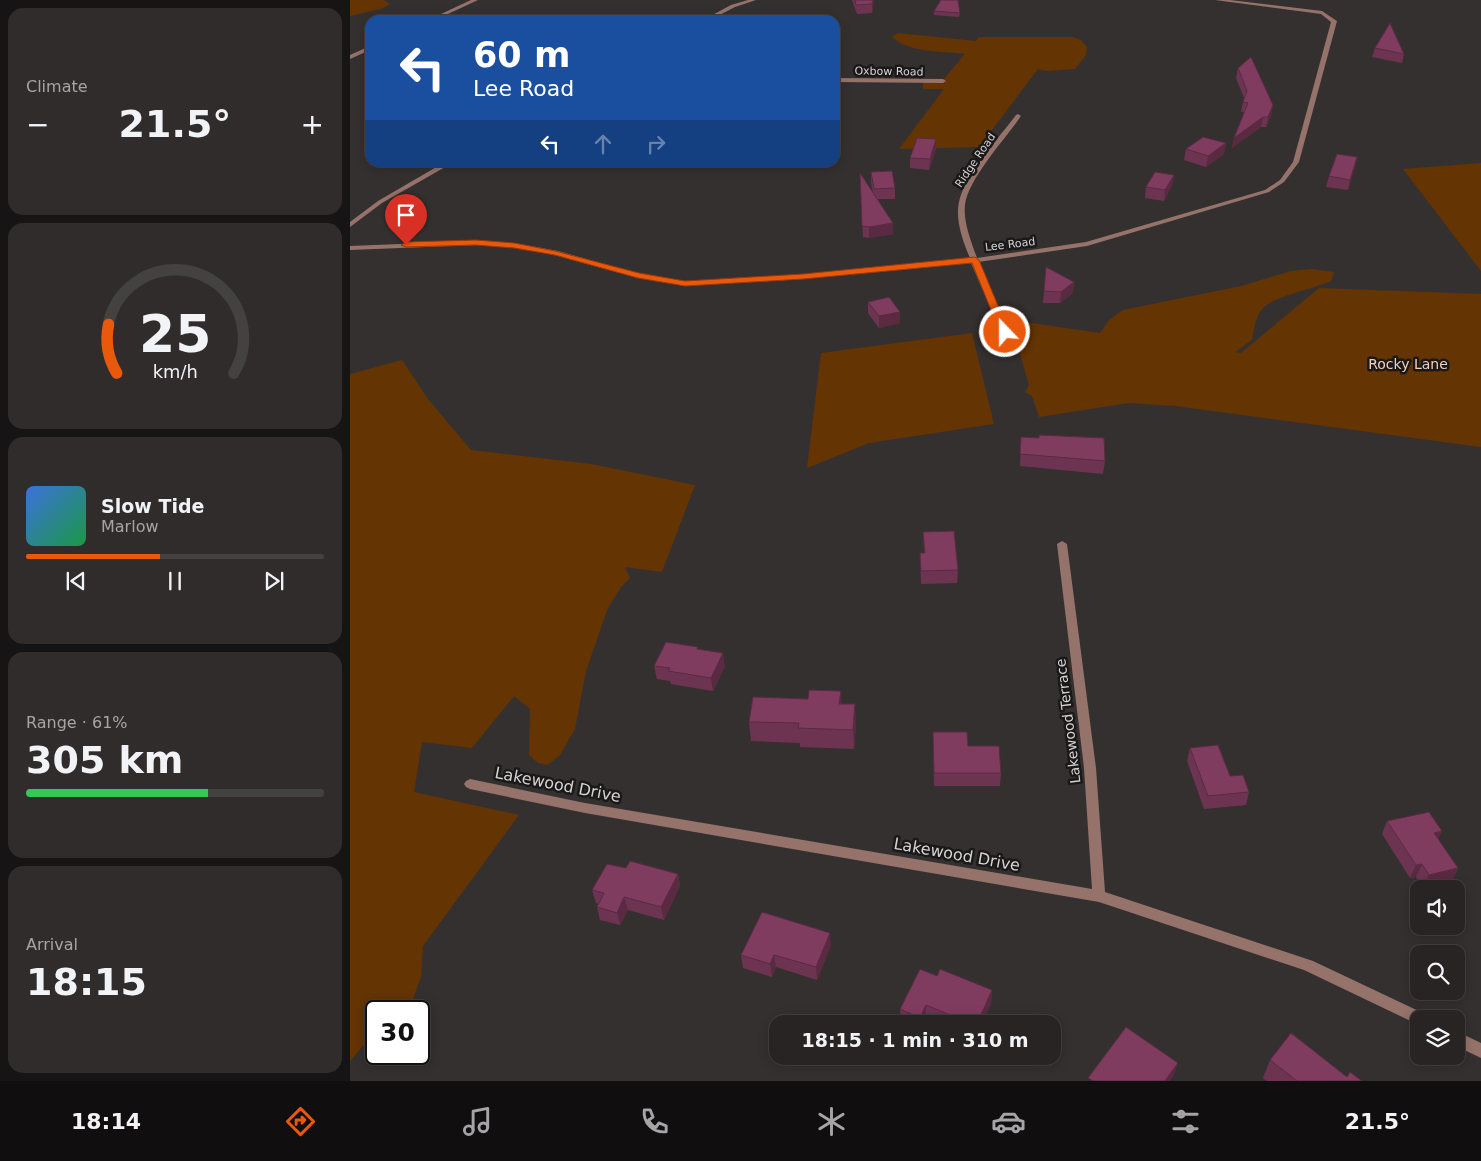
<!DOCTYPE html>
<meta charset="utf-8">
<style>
body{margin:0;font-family:"DejaVu Sans",sans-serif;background:#302c2c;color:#f1f3f6;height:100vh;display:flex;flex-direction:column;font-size:19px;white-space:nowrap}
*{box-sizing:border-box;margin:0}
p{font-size:16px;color:#a5a4a6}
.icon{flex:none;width:28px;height:28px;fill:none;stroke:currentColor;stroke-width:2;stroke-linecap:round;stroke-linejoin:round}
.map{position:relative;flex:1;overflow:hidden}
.sheet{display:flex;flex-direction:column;gap:8px;padding:8px;background:#161414;width:350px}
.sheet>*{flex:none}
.banner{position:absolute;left:15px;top:15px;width:475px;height:152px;border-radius:15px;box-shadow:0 2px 12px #0003,0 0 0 1px #444141;background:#1a4fa0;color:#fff;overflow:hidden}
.buttons{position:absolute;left:1060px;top:880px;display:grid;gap:10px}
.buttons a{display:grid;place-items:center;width:55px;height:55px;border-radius:10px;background:#282424;box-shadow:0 2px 12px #0003,0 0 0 1px #444141;font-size:25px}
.speed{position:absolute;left:15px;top:1000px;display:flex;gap:10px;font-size:25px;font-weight:700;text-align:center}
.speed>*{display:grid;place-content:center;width:65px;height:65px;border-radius:50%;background:#282424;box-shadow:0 2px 12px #0003,0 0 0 1px #444141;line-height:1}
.speed .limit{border:2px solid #111;border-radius:8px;background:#fff;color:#111}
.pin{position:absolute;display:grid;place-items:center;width:42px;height:42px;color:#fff;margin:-51px -21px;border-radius:50% 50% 50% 0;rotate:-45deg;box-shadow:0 0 5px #0007}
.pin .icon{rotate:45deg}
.me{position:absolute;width:55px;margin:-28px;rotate:338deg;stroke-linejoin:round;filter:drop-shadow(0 0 4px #0008)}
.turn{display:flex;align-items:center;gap:18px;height:105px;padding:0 25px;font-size:22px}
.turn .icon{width:65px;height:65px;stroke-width:2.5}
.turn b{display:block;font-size:35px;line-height:42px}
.lanes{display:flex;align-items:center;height:48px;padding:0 25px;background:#0003;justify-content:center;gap:25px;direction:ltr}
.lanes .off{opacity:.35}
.big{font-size:38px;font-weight:600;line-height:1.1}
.sheet .tile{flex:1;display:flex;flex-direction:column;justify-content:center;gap:8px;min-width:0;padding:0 18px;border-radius:15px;background:#302c2c}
.sheet .dial{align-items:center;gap:0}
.dial svg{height:130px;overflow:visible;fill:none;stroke:#444141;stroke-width:7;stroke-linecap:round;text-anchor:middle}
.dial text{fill:#f1f3f6;stroke:none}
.song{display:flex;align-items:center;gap:15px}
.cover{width:60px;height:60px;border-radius:8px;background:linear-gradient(135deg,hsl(220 70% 55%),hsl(140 70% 35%))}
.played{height:5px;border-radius:2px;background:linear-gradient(90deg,#ea580c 45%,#444141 45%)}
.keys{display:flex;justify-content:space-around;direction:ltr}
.heat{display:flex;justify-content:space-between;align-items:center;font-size:28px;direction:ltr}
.charge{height:8px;border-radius:4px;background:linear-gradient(90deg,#34c759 61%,#444141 0)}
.trip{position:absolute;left:419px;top:1015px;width:292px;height:50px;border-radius:15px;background:#282424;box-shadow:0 2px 12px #0003,0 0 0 1px #444141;font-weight:600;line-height:50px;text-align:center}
.tab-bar{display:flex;height:80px;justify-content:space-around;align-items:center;background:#100e0e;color:#a5a4a6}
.tab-bar .icon{width:35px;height:35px}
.tab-bar .on{color:#ea580c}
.tab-bar b{font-size:22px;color:#f1f3f6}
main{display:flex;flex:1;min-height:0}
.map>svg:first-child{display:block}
.green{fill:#643403}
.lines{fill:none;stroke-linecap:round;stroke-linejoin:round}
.minor{fill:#95736a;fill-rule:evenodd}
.wall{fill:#6d3452}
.shaded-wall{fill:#592a42}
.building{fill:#7f3c5f;stroke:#592a42}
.route{fill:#ea580c;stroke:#983908}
.labels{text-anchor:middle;stroke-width:5;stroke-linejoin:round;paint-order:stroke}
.far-street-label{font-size:11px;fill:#d5d2d2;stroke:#1b1819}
.park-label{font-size:14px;fill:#f3d0b6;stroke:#1b1819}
.street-label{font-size:14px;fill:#d5d2d2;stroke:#1b1819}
.near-street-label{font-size:16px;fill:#d5d2d2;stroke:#1b1819}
</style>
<main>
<section class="sheet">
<div class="tile"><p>Climate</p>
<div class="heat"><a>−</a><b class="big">21.5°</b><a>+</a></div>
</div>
<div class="tile dial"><svg viewBox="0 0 100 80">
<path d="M14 69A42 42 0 1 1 86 69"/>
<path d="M14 69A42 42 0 0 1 9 39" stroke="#ea580c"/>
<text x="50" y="56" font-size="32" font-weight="700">25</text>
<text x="50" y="72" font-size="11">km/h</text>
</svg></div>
<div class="tile">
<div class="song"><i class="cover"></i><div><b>Slow Tide</b><p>Marlow</p></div></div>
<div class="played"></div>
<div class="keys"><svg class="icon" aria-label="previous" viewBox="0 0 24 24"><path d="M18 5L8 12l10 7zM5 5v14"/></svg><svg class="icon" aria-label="pause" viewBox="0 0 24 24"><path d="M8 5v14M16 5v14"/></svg><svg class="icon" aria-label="next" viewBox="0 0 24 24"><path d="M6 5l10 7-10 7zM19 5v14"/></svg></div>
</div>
<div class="tile"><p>Range · 61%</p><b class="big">305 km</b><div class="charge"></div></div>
<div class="tile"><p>Arrival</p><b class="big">18:15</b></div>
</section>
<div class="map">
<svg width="1131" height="1081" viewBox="0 0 1131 1081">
<rect width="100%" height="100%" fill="#353030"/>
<path class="green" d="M0 0H34L40 4 31 9 0 16Z
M548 33 626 41 629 37H722L731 40 737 47 736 55 725 69 697 71 688 69 629 147 549 149 594 89H573V80H593L615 54C595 51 555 53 542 36Z
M1131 163V271L1053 169Z
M961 269 984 272 981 281C964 289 928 295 914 307 906 314 904 329 902 340L885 352 891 353 969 288 1131 294V447L825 406 779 403 689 417 682 396 675 392 679 385 660 320 750 333 759 320 773 310 891 286 941 271Z
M622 333 644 424 519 443 457 468 471 353Z
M52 360 78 399 121 450 241 464 345 485 312 572 275 567 280 578 271 587 258 608 236 671 225 729 210 755 198 765 188 763 179 755 180 709 164 696 122 748 72 742 64 792 169 815 73 946 71 977 62 1002 50 1011H26V1031L0 1061V374Z"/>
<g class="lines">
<path class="minor" d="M121 0H128L85 20H78Z
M398 0H406L385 7 360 20H353L381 5Z
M865 0H880L972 11 987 21 949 162 934 182 919 192 737 246 628 262 659 332 658 334H655L651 332 621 263 453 279 335 286 288 278 204 255 164 247 126 245 0 250V246L126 241 164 243 208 251 289 274 335 282 453 275 620 258C613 242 605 220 609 202 615 174 649 138 666 115L668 114 671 116C656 138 618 179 615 205 613 222 621 241 627 258L736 242 915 190 930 180 943 162 981 22 971 14Z
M20 46V50L0 59V55Z
M485 78 593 79 596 81 593 83 485 82Z
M95 162H104L32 203 0 227V222L28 201Z
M712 541 717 544 746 768 755 892 963 961 1075 1014 1077 1019H1069V1025L954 970 749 902 235 813 120 789 116 787 114 784 116 781 120 779 235 803 742 889 734 768 707 544Z
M1106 1031 1131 1043V1058L1106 1046Z"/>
</g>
<path class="wall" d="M502 0H524L522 13 507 14Z
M584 11 610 13 609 17 584 15Z
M1025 48 1054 54 1052 63 1022 57Z
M888 68 923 105 921 115 916 127H911L882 148 884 138 894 112H891L893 102 894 98 886 78Z
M586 139V149L579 170 560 168V158Z
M876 143 874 154 856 167 834 160 836 149Z
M1007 157 998 190 976 187 979 176Z
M521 172 545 188V199H528L543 234 519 238 513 237 510 173 523 193 521 183Z
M824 175 822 185 814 201 795 198 796 187Z
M696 267 724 282 723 293 710 303H693Z
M518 302 550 323 529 328 518 313Z
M671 437 755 461 753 474 670 466Z
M573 532 608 570 607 583 571 584 570 553H574Z
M304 666H375L363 691 321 684 320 681 307 679Z
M491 691V704L506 723 504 749 450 747V743L401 741 399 722Z
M583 732 618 746 651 773 650 786H584Z
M840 748 880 776 899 792 896 805 854 809 837 761Z
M1037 821 1088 839 1108 868 1102 881 1073 887 1066 877 1060 878 1032 834Z
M276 868 328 874 330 886 314 920 278 910 270 925 250 920 247 907 249 904 246 903 242 890Z
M481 945 467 980 426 967 422 977 393 968 391 955Z
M587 976 642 990 641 1003 632 1024H592L576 1017 573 1024H556L551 1021 550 1009Z
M920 1060 997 1077 1012 1081H917L913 1078Z"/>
<path class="shaded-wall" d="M523 0H524L522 13V4Z
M923 105 921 115 916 127 918 117Z
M913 117 911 127 882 148 884 138Z
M586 139V149L579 170 580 159Z
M876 143 874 154 856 167 858 156Z
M1007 157 1005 168 998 190 1000 180Z
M824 175 822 185 814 201 815 190Z
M543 223V234L519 238V227Z
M724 282 723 293 710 303 711 292Z
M550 312V323L529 328V316Z
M373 653 375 666 363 691 361 678Z
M491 691 492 710 489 704Z
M505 704 506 723 504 749 503 730Z
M1092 831 1086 844 1084 833Z
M1072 864 1066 877 1060 878 1066 865Z
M1108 868 1102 881 1073 887 1079 875Z
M328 874 330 886 314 920 311 907Z
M274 897 278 910 270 925 267 913Z
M480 933 481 945 467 980 466 967Z
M424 955 426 967 422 977 420 964Z
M642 990 641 1003 632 1024H627Z
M576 1005V1017L573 1024H570V1018Z
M828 1063 824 1075 820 1081H815Z"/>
<path class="building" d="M505 0H523L522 4 506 5Z
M591 0H608L610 13 584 11Z
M1040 23 1054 54 1025 48Z
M901 57 923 105 918 117H913L884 138 898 103 893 102 897 91 888 68Z
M853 137 876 143 858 156 836 149Z
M567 138 586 139 580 159 560 158Z
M987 154 1007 157 1000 180 979 176Z
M542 171 545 188 524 189 521 172Z
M805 172 824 175 815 190 796 187Z
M510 173 543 223 519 227 512 226Z
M696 267 724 282 711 292 694 291Z
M539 297 550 312 529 316 518 302Z
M689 435 754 438 755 461 670 454 671 437 689 438Z
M604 531 608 570 571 571 570 553H575L573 532Z
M316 642 348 647 347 649 373 653 361 678 318 671 320 668 304 666Z
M459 690 491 691 489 704H505L503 730 448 728 449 723 399 722 403 697 458 699Z
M583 732H617L618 746H649L651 773H584Z
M868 745 880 776 893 775 899 792 858 796 840 748Z
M1079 812 1092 831 1084 833 1108 868 1079 875 1072 864 1066 865 1037 821Z
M280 861 328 874 311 907 274 897 267 913 247 907 254 893 242 890 257 864 276 868Z
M412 912 480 933 466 967 424 955 420 964 391 955Z
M570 969 587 976 590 969 642 990 627 1024H622L576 1005 570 1018 550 1009Z
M776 1027 828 1063 815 1081H743L738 1078Z
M941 1033 997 1077 1000 1072 1012 1081H947L920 1060Z"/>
<path class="route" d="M126 240 164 243 205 251 289 273 335 281 453 274 625 257 629 260 659 332 655 335 650 332 622 263 453 279 335 286 288 278 205 255 164 248 126 245 56 247 51 245 56 242Z"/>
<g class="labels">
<g class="far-street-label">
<text transform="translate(539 71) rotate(1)" y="4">Oxbow Road</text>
<text transform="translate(625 160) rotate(-56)" y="4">Ridge Road</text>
<text transform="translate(660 244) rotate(-7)" y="4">Lee Road</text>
</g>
<g class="park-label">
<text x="1058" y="369">Rocky Lane</text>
</g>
<g class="street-label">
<text transform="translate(718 721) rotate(-97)" y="5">Lakewood Terrace</text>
</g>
<g class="near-street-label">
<text transform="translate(208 784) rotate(11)" y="6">Lakewood Drive</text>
<text transform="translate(607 854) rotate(10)" y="6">Lakewood Drive</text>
</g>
</g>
</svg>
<div class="buttons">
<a><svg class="icon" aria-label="sound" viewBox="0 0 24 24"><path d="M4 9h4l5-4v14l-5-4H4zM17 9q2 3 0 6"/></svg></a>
<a><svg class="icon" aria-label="search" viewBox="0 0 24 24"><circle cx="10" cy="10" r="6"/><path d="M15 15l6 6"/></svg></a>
<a><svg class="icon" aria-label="layers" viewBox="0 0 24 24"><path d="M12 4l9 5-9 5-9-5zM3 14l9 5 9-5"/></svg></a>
</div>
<div class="speed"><div class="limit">30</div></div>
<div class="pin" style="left:56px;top:245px;background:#d93025"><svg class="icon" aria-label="arrive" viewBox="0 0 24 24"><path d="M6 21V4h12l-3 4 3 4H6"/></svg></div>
<svg class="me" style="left:655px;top:332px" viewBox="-20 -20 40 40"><circle r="17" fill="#ea580c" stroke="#fff" stroke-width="3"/><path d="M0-11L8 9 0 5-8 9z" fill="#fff"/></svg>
<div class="trip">18:15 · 1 min · 310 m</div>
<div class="banner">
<div class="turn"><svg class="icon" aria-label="left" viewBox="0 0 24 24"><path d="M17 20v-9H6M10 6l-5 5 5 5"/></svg><div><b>60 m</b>Lee Road</div></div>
<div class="lanes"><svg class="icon" aria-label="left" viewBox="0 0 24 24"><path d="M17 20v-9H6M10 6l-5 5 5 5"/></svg><svg class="icon off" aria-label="ahead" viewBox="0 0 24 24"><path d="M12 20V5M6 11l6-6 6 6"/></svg><svg class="icon off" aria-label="right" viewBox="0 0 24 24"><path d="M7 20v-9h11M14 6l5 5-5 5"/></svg></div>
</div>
</div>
</main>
<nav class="tab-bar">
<b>18:14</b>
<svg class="icon on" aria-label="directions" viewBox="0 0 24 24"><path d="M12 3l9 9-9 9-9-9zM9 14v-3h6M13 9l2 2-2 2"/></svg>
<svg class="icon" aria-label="music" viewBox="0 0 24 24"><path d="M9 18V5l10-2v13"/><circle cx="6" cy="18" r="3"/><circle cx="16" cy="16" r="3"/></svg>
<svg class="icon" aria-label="phone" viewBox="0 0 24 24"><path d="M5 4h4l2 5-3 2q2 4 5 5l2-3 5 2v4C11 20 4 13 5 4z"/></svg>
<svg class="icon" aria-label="climate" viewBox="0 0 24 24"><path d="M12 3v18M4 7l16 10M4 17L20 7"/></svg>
<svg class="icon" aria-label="car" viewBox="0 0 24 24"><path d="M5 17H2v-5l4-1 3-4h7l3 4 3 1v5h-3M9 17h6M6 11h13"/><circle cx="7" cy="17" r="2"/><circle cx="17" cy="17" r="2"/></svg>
<svg class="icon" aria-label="filters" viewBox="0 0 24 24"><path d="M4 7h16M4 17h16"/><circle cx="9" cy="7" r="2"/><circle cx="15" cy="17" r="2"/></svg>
<b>21.5°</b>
</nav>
